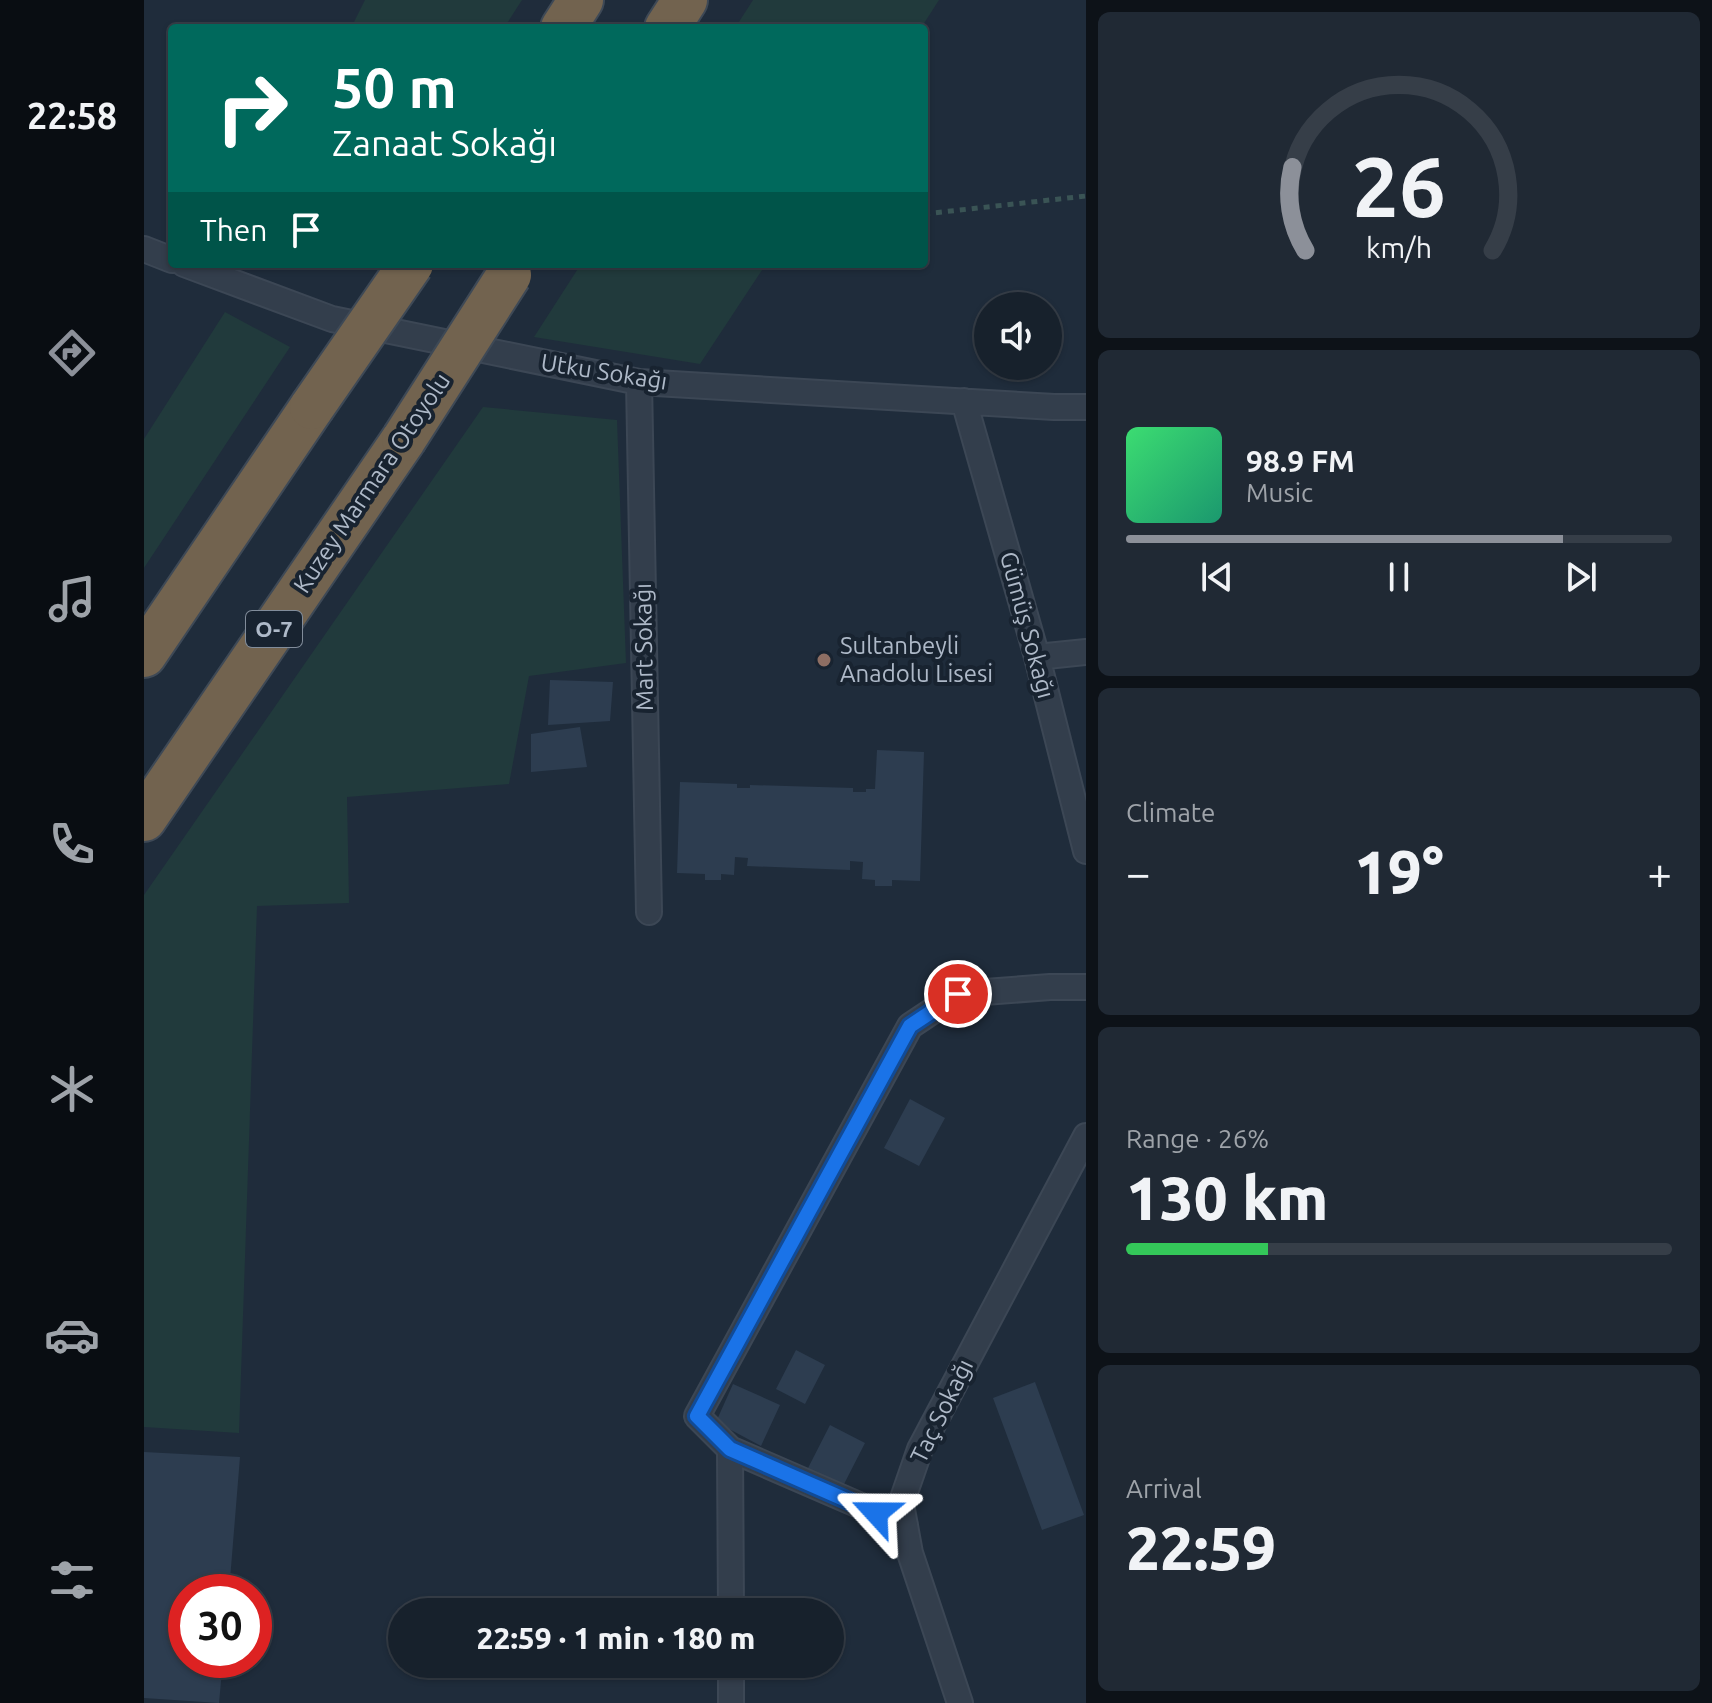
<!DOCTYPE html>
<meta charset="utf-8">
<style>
body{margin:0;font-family:Ubuntu,sans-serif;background:#202934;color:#f1f3f6;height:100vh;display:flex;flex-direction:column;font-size:30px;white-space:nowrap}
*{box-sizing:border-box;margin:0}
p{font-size:26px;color:#9ea3a9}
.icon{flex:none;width:44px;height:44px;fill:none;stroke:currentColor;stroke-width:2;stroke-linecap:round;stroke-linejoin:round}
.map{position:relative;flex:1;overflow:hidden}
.sheet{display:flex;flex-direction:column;gap:12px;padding:12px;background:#0d1218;width:626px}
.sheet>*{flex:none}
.guide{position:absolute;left:24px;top:24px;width:760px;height:244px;border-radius:8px;box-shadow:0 2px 6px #0004,0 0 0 2px #363e48;background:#00695c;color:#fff;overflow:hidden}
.tools{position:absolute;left:830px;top:292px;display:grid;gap:16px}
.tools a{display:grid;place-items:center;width:88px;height:88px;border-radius:50%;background:#17212c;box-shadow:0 2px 6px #0004,0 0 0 2px #363e48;font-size:40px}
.speed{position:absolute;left:24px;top:1574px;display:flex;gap:16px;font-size:40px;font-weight:700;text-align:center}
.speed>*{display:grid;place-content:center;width:104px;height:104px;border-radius:50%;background:#17212c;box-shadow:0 2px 6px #0004,0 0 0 2px #363e48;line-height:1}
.speed .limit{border:12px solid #d22;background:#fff;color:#111}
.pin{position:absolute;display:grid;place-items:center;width:68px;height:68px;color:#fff;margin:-34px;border:4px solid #fff;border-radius:50%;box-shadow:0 2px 8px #0007}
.me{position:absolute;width:88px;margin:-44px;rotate:294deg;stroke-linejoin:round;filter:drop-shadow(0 0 6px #0008)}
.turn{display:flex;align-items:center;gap:28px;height:168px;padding:0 32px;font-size:36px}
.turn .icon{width:104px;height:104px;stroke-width:2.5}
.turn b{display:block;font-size:56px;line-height:68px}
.then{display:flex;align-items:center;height:76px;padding:0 32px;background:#0003;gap:16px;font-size:30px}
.big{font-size:60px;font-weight:800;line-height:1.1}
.sheet .tile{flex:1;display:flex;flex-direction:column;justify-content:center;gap:12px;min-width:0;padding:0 28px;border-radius:12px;background:#202934}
.sheet .dial{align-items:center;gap:0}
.dial svg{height:208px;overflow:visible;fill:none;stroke:#363e48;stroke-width:7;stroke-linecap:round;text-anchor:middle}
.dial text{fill:#f1f3f6;stroke:none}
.song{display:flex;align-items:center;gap:24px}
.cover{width:96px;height:96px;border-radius:12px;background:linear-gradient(135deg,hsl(140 70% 55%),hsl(160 70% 35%))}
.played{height:8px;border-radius:4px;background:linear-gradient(90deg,#8c9099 80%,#363e48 80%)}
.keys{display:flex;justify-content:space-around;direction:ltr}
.heat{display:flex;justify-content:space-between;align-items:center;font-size:44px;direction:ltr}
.charge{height:12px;border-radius:6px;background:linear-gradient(90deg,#34c759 26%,#363e48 0)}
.trip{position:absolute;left:244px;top:1598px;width:456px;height:80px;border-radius:40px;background:#17212c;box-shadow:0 2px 6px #0004,0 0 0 2px #363e48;font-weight:800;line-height:80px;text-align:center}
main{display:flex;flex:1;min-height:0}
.dock{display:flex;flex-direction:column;width:144px;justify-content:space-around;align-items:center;background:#090d12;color:#9ea3a9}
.dock .icon{width:56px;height:56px}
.dock .current{color:#8c9099}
.dock b{font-size:36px;color:#f1f3f6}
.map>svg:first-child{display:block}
.green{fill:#213a3c}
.building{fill:#2d3d50}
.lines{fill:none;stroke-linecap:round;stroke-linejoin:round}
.street-casing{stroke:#3c4755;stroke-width:28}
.highway-casing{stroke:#3e4956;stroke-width:48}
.path{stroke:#3a5455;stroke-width:5;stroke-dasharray:6 6;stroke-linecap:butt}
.street{stroke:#333e4c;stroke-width:24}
.highway{stroke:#72634f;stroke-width:44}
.highway-bridge-casing{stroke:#3e4956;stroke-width:48;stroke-linecap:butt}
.highway-bridge{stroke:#72634f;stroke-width:44}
.route-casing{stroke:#114b97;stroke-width:20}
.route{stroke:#1a73e8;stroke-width:14}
.education-dot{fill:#8d6e63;stroke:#182330;stroke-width:3}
.labels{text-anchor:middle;stroke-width:8;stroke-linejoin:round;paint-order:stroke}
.shield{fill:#182330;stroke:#818c9a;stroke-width:2}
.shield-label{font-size:22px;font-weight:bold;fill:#aeb9c8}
.street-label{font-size:24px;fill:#aeb9c8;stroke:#182330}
.poi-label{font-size:24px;fill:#aeb9c8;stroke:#182330;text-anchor:start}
</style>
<main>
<nav class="dock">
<b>22:58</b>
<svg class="icon current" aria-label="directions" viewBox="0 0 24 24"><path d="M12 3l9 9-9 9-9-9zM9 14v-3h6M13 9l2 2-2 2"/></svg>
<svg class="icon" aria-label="music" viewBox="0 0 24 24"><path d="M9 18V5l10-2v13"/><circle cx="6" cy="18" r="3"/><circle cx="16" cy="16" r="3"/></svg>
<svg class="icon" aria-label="phone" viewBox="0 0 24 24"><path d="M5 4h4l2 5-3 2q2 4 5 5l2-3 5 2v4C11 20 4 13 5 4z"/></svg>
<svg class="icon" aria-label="climate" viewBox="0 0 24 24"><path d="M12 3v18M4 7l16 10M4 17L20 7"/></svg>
<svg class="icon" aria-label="car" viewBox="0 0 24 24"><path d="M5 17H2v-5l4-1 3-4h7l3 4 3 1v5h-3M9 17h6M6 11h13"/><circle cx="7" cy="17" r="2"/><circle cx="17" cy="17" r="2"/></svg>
<svg class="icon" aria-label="filters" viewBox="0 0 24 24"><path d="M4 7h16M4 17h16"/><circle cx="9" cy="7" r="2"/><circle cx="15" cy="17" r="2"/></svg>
</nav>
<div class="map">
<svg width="942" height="1703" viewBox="0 0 942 1703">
<rect width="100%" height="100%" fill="#1f2c3b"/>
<path class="green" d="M221 0H378L360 28H207Z
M609 0H795L777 28H591Z
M437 264H622L556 364 390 337Z
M81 312 146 347 0 568V439Z
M339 407 473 420 482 663 385 676 365 784 203 797 205 903 113 906 95 1433 0 1427V895Z"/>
<path class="building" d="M406 680 469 682 466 721 404 725Z
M436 727 443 767 387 772V734Z
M733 750 780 752 776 881 748 880V886H731V880L718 879 719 862 706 861V870L603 866 604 858 591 857 590 875 577 874V880H561V874L533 873 536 782 593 784V788H606V785L709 788V792H722V789H731Z
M766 1099 801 1118 775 1166 740 1148Z
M652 1350 681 1365 661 1404 632 1389Z
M891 1382 940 1515 898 1530 849 1398Z
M589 1384 636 1405 617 1446 572 1422Z
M686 1425 721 1443 698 1488 663 1470Z
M0 1452 96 1457 85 1592H42V1660H79L75 1703 0 1698Z"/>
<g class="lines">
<g class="street-casing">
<path id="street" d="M0 249 28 260
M40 264 188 319 495 382 910 407H942
M495 382 505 912
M820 401 893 657 942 851
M893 657 942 652
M586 1449 587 1612
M761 1525 586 1449 553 1416 766 1026 814 994 906 987H942
M587 1664V1703
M816 1703 766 1553 757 1504 776 1449 942 1136"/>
</g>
<g class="highway-casing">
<path id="highway" d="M419 28 437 0
M523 28 541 0
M0 655 168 407
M0 819 260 439"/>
</g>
<path class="path" d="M780 214 942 196"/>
<use href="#street" class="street"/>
<use href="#highway" class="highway"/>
<g class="highway-bridge-casing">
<path id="highway-bridge" d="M168 407 267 264
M260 439 365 275"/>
</g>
<use href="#highway-bridge" class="highway-bridge"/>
</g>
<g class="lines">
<g class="route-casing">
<path id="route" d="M732 1513 586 1449 553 1416 766 1026 814 994"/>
</g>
<use href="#route" class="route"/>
</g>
<circle class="education-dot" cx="680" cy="660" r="8"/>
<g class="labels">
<rect class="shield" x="102" y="611" width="56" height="36" rx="6"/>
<g class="shield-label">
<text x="130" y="637">O-7</text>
</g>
<g class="street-label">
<text transform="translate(460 372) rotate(9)" y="8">Utku Sokağı</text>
<text transform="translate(228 483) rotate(-56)" y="8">Kuzey Marmara Otoyolu</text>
<text transform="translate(883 625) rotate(75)" y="8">Gümüş Sokağı</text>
<text transform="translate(500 647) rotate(-91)" y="8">Mart Sokağı</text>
<text transform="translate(798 1411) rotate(-64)" y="8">Taç Sokağı</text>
</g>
<g class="poi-label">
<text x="696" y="654">Sultanbeyli<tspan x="696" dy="28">Anadolu Lisesi</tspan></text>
</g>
</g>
</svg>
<div class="tools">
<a><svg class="icon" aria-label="sound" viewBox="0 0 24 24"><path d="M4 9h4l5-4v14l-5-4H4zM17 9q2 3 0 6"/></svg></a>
</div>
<div class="speed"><div class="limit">30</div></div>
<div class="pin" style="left:814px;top:994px;background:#d93025"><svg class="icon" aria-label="arrive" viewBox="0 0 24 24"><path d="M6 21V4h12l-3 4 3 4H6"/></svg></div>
<svg class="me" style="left:732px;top:1513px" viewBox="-20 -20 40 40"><path d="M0-17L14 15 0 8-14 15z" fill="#1a73e8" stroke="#fff" stroke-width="4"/></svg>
<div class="trip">22:59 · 1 min · 180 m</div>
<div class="guide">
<div class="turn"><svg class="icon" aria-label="right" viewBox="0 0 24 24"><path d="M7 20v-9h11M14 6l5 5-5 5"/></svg><div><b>50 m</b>Zanaat Sokağı</div></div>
<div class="then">Then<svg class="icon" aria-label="arrive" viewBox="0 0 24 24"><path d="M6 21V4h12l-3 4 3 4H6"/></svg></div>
</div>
</div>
<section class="sheet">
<div class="tile dial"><svg viewBox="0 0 100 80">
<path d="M14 69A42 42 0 1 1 86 69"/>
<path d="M14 69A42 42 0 0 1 9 37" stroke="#8c9099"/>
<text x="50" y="56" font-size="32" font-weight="700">26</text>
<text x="50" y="72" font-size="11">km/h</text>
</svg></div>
<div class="tile">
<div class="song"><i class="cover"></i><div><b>98.9 FM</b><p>Music</p></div></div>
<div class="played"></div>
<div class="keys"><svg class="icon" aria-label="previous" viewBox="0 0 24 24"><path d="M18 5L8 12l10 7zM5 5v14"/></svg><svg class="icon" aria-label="pause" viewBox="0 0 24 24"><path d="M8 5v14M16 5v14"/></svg><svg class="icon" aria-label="next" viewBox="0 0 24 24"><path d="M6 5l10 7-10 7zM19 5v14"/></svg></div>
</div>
<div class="tile"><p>Climate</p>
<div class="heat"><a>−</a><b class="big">19°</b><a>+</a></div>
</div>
<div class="tile"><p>Range · 26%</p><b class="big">130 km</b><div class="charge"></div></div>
<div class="tile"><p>Arrival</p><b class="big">22:59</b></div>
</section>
</main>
